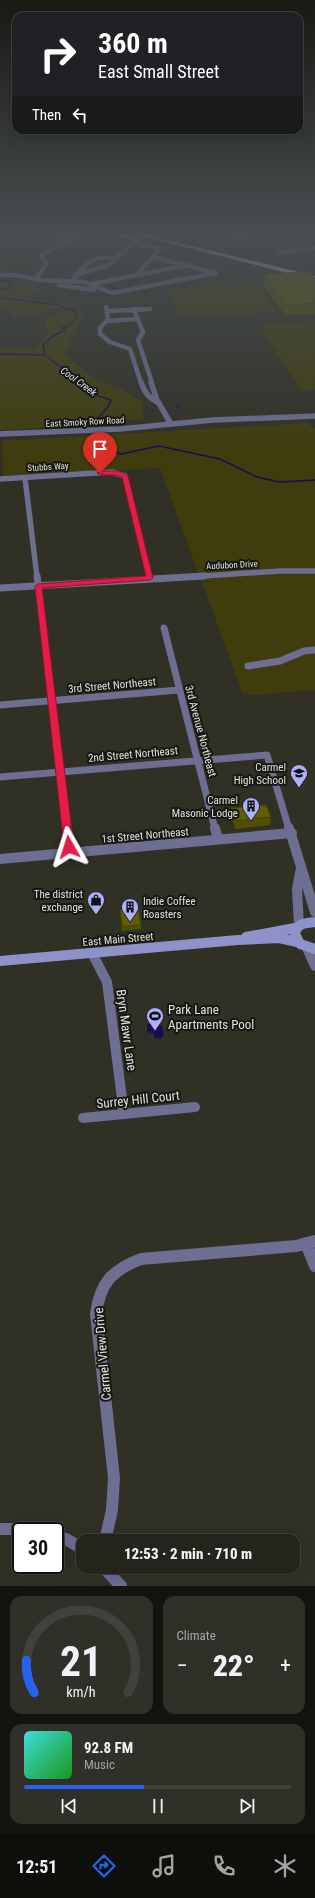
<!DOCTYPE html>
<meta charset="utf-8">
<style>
body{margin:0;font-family:"Roboto Condensed",sans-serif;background:#303029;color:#f1f3f6;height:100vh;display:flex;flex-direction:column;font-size:15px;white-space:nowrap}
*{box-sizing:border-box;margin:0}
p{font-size:13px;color:#a3a4a3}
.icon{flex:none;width:22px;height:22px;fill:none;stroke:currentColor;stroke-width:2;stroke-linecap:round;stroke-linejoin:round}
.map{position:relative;height:1586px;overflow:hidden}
.side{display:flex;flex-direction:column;gap:10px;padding:10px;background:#14140f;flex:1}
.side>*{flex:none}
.hud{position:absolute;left:12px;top:12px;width:291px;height:122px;border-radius:12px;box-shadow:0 4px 16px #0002,0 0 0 1px #41413b;background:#202124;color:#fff;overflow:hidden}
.speed{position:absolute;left:12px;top:1522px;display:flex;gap:8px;font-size:20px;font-weight:700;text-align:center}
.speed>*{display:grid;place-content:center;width:52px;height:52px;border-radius:50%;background:#24241c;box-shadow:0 4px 16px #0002,0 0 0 1px #41413b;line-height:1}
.speed .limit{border:2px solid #111;border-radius:6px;background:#fff;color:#111}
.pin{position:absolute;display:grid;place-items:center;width:34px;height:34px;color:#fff;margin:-41px -17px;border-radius:50% 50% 50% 0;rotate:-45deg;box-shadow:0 0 4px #0007}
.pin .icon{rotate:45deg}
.me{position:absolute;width:44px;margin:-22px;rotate:354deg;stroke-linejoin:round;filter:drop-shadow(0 0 3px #0008)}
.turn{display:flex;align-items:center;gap:14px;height:84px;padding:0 20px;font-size:18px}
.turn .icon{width:52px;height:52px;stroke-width:2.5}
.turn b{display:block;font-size:28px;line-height:34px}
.then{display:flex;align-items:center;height:38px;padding:0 20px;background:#0003;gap:8px;font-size:15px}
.big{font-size:30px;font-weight:800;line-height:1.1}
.side .card{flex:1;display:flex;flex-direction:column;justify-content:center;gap:6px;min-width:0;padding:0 14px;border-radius:12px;background:#303029}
.side .dial{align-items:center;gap:0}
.dial svg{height:104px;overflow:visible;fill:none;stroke:#41413b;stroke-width:7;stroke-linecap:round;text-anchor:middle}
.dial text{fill:#f1f3f6;stroke:none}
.song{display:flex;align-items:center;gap:12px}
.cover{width:48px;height:48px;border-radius:6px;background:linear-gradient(135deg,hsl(180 70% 55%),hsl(120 70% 35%))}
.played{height:4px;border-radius:2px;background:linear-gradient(90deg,#2563eb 45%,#41413b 45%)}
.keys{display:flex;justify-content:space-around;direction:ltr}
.heat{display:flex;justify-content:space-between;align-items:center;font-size:22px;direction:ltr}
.side .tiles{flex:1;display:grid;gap:10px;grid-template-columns:1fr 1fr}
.card:last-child{grid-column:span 2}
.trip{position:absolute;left:76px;top:1534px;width:224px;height:40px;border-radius:12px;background:#24241c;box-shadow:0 4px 16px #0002,0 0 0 1px #41413b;font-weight:800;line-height:40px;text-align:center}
.dock{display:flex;height:64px;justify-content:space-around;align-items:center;background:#0e0e0b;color:#a3a4a3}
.dock .icon{width:28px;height:28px}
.dock .on{color:#2563eb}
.dock b{font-size:18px;color:#f1f3f6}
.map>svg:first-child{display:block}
.green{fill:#3f3d0d}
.water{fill:#1d0a57}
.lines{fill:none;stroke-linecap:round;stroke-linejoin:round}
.stream{stroke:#1d0a57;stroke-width:1.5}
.minor-far4{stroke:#6d6e92;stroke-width:4.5}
.minor-far3{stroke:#6d6e92;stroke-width:5.5}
.minor-far2{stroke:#6d6e92;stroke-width:7}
.minor-far1{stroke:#6d6e92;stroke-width:10}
.minor{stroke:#6d6e92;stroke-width:12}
.tertiary{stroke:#6d6e92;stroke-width:5.5}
.secondary{stroke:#8f91cb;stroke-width:10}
.motorway{fill:#c6c9ff;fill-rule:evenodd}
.wall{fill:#534f00}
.building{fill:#605c00;stroke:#434000}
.route{fill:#e11d48;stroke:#92132f}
.labels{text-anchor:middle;stroke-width:4;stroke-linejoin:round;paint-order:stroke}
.far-street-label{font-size:9px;fill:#e0e1d9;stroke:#171713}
.far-water-label{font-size:10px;font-style:italic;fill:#dee0f7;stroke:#171713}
.street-label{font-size:11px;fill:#e0e1d9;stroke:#171713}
.poi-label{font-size:11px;fill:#e0e1d9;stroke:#171713;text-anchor:end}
.near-poi-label{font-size:13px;fill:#e0e1d9;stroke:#171713;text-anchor:start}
.near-street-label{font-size:13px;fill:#e0e1d9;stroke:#171713}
</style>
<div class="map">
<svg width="315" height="1586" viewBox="0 0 315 1586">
<rect width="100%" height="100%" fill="#303025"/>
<path class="green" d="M0 233H56L34 236C27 250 17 267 0 270Z
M179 233H216L208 235 242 247 309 233H315V240L261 252H253Z
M0 279 22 281 3 292 9 294 21 286 42 288 31 296 11 294 71 306 14 318 8 310H0Z
M259 284 277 312 182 317 168 289Z
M86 308 64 354 96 380 120 388 143 403V419L62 427 0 430V349H34L48 334 44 317Z
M315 321V390H302L263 333 262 324Z
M306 423 315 428V690L254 695 242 692 160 468 3 476 2 441Z"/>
<path class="water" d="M151 1022H156L162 1026 164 1034 161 1039 155 1038 153 1033 147 1032V1025Z"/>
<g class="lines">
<path class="stream" d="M0 239 20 246 21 253 0 256
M0 280 12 282V285L6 289H0
M0 298 59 305 76 312 77 318 69 326 62 328 65 330 50 338 43 345 45 355 98 396 111 400C108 411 103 410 98 418 93 427 105 443 110 450L121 454 159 446 220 459 257 477 280 482 315 480
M0 354 45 355
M177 404 179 409"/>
<path class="minor-far4" d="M72 237H77L67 242 56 239Z
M230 239 267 233
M280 253 315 248
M153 257 216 273
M0 275H14L41 280 85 282 112 293 216 273
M76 275C88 260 97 256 116 258
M36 279 47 263 40 256 54 248 68 244
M73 281 76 275 108 265 133 243 160 249 140 271 142 275
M92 284 188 265
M59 285 94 290
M106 307 108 319 100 328V334L110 342 130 349 141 383
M134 309 143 332 138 340 152 383
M107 311 150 309
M108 321 138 319"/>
<path class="minor-far3" d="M141 382C145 393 148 397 159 403
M151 382 157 400 171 424
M25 478 37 577
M0 479 112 472 125 476 150 577
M188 577 281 571H315"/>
<path class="minor-far2" d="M37 576 67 829
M149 576 150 578
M0 588 204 576
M164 628 215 829
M248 666 280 661 304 651 315 650
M0 705 179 690
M0 777 267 755 289 829"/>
<path class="minor-far1" d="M67 828 70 852
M215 828 218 839
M289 828 315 912
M0 859 292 833
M299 925 297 889 301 868
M307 948 315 966
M92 953 107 982 124 1114
M83 1118 195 1107"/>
<path class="minor" d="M306 1243 315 1266
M0 1529H23L33 1531
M55 1536 66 1539 83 1549
M105 1541 112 1510 114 1478 96 1314C100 1283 112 1270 141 1259L296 1246 315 1241
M103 1567 121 1586"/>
<path class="tertiary" d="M0 434 120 429 213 420 315 416"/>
<path class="secondary" d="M315 922C305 923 297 923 295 934L300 944 315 949
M246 937 295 928
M0 961 238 940 279 938 297 942"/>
<path class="motorway" d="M107 233H119L142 239 139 241Z
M129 233H139L315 276V280Z"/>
</g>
<path class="wall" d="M264 274 315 279V314L285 315 263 284Z
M231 808 271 817 270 825 235 829 231 816Z
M126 904 135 907 141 925V929L122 931 120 910 126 909Z"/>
<path class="building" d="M310 272 315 279V303L285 305 264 274Z
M266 805 271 817 236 821 231 808Z
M126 904H134L135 907H138L141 925 122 927 120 910 127 909Z"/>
<linearGradient id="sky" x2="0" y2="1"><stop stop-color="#1a1a14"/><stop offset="0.51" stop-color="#484e51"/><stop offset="1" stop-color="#484e51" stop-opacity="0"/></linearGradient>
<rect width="315" height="455" fill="url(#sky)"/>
<path class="route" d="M118 471 128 476 153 578 150 580 42 588 74 847 69 850 64 847 35 586 38 584 146 576 122 477C114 473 104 477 97 473L100 471Z"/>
<defs>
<g id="school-pin" transform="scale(0.9)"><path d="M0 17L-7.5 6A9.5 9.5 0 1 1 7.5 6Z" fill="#adaffb" stroke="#171713"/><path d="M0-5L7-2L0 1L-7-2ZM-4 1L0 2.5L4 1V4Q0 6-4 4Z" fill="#111"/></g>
<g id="building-pin" transform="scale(0.9)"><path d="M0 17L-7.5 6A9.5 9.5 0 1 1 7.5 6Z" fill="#adaffb" stroke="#171713"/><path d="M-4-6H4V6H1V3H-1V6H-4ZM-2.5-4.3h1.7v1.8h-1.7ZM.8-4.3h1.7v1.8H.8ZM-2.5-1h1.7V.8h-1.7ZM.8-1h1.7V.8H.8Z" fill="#111"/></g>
<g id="shop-pin" transform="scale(0.9)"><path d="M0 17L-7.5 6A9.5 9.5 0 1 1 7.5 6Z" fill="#adaffb" stroke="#171713"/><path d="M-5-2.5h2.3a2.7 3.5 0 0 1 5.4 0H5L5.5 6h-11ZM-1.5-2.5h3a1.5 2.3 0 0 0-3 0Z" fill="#111"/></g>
<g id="stadium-pin" transform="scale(0.9)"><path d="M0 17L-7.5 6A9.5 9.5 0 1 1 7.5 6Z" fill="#adaffb" stroke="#171713"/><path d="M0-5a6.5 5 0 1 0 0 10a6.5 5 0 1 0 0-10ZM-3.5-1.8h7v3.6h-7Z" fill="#111"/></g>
</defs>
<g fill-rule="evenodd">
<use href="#school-pin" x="299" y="773"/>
<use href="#building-pin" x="251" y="806"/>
<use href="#shop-pin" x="96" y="900"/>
<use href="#building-pin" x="130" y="907"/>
<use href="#stadium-pin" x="155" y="1016"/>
</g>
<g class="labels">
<g class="far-street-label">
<text transform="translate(85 422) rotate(-3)" y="3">East Smoky Row Road</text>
<text transform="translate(48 467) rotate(-3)" y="3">Stubbs Way</text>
<text transform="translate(232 565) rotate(-3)" y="3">Audubon Drive</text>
</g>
<g class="far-water-label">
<text transform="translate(79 381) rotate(36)" y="4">Cool Creek</text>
</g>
<g class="street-label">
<text transform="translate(112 685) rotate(-5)" y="4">3rd Street Northeast</text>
<text transform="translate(201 731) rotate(75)" y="4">3rd Avenue Northeast</text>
<text transform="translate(133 754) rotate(-5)" y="4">2nd Street Northeast</text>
<text transform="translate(145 835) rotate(-5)" y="4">1st Street Northeast</text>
<text transform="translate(118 939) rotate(-5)" y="4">East Main Street</text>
</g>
<g class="poi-label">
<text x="286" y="771">Carmel<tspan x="286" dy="13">High School</tspan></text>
<text x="238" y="804">Carmel<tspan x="238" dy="13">Masonic Lodge</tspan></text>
<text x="83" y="898">The district<tspan x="83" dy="13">exchange</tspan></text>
<text x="143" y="905" text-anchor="start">Indie Coffee<tspan x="143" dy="13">Roasters</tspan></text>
</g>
<g class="near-poi-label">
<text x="168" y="1014">Park Lane<tspan x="168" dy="15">Apartments Pool</tspan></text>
</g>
<g class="near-street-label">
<text transform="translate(127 1030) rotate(82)" y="5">Bryn Mawr Lane</text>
<text transform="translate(138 1099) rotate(-6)" y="5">Surrey Hill Court</text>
<text transform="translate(102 1354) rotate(-95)" y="5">Carmel View Drive</text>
</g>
</g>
</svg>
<div class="speed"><div class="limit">30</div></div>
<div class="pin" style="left:100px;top:473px;background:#d93025"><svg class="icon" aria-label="arrive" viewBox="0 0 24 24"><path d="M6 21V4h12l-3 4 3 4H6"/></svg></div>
<svg class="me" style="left:69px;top:847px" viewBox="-20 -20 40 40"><path d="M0-17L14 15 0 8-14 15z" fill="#e11d48" stroke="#fff" stroke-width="4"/></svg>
<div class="trip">12:53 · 2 min · 710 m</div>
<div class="hud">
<div class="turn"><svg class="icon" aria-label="right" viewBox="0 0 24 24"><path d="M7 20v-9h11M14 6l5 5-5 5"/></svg><div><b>360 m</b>East Small Street</div></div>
<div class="then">Then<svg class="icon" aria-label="left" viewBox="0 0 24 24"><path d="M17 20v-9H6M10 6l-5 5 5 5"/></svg></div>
</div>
</div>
<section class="side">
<div class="tiles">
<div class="card dial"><svg viewBox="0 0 100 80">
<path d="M14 69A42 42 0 1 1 86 69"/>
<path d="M14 69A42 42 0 0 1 8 44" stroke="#2563eb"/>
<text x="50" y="56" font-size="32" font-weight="700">21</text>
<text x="50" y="72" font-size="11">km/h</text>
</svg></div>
<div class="card"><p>Climate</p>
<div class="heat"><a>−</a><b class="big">22°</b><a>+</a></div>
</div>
<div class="card">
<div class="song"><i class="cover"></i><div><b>92.8 FM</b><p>Music</p></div></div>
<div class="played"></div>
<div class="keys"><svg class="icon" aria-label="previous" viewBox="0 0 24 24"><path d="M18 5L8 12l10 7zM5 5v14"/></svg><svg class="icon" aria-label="pause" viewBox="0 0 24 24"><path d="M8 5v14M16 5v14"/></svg><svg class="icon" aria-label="next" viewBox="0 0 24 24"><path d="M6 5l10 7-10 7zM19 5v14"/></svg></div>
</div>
</div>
</section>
<nav class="dock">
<b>12:51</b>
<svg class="icon on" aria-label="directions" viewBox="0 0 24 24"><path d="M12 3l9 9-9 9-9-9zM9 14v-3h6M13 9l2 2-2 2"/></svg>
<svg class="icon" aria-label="music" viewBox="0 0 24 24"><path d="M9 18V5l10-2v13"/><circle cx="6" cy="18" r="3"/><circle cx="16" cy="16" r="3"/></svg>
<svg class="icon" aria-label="phone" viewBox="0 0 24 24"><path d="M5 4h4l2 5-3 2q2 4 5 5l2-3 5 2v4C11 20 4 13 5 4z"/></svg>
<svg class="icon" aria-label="climate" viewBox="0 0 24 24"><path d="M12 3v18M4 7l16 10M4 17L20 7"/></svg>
</nav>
